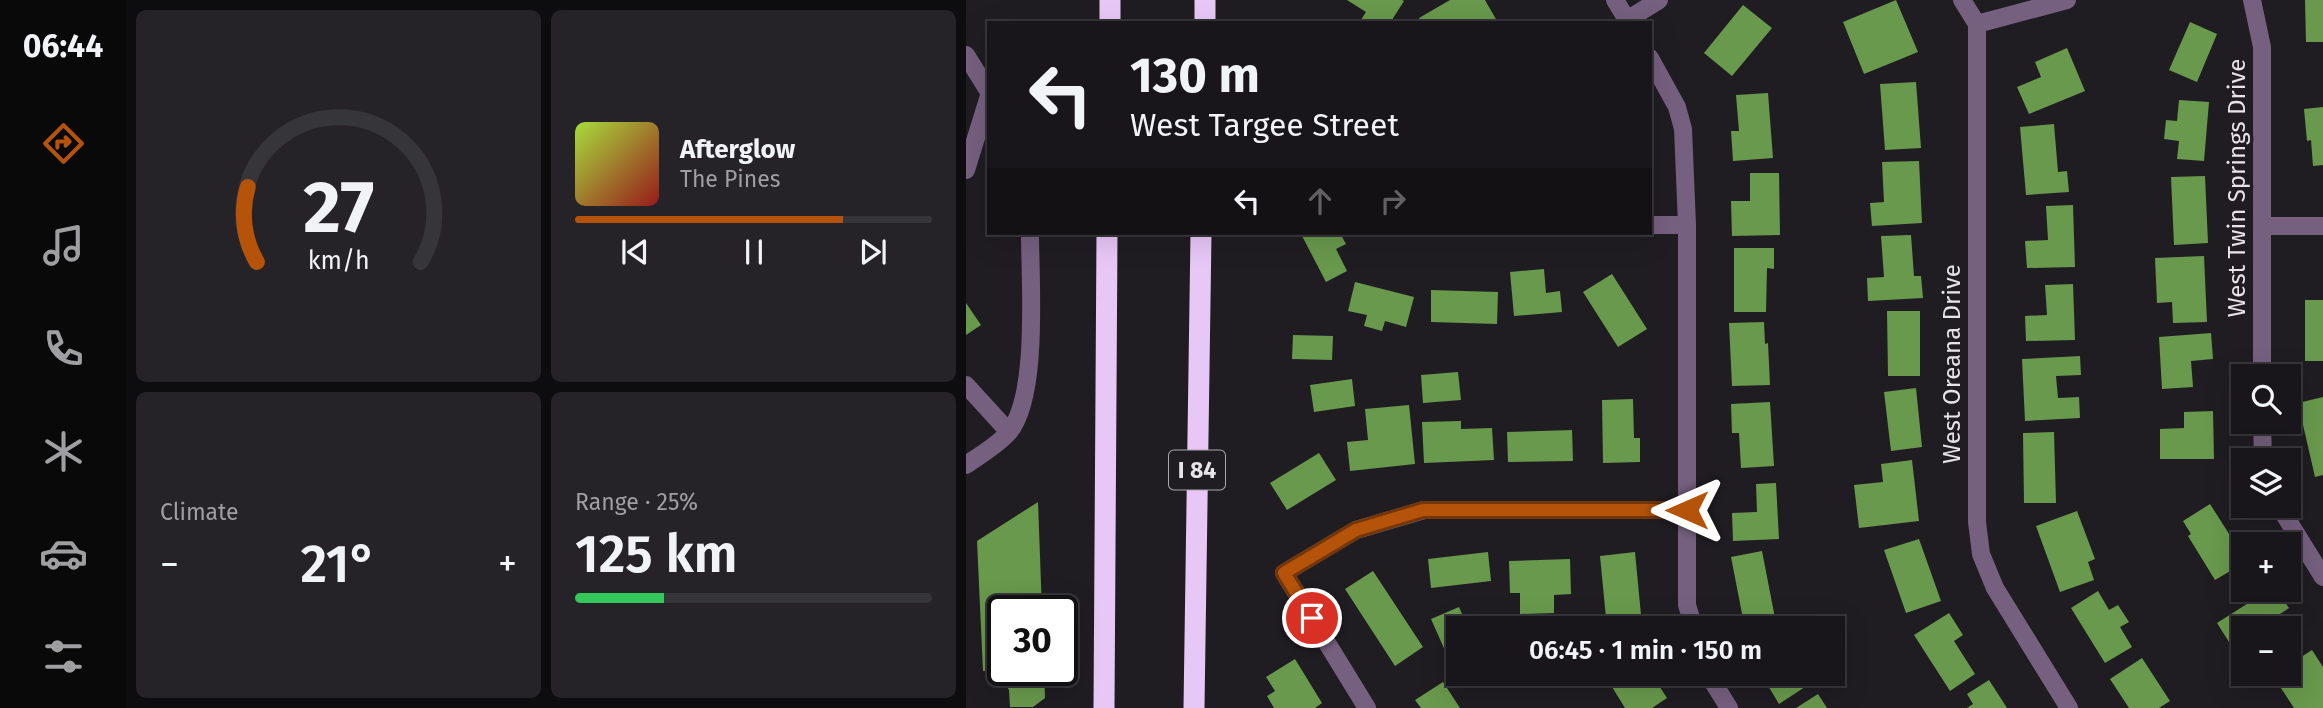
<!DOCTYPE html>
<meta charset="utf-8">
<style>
body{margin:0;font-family:"Fira Sans",sans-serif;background:#252327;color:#f1f3f6;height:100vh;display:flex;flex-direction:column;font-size:26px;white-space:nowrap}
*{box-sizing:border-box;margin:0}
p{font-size:23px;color:#9f9fa2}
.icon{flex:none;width:38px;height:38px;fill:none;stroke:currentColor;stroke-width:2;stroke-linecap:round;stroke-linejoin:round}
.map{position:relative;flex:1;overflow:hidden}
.drawer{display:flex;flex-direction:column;gap:10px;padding:10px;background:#0d0c0e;width:840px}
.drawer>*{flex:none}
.guide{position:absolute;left:21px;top:21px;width:665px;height:214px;border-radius:0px;box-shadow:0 7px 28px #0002,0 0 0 2px #363539;background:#18161a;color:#f1f3f6;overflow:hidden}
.tools{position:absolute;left:1265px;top:364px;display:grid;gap:14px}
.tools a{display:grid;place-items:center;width:70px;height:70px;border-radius:0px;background:#18161a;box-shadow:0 7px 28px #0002,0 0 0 2px #363539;font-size:35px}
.speed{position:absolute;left:21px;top:595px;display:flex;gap:14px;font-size:35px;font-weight:700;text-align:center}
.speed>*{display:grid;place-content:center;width:91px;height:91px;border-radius:50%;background:#18161a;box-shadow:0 7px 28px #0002,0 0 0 2px #363539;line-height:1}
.speed .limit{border:4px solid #111;border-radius:10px;background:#fff;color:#111}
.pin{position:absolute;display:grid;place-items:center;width:60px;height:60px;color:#fff;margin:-30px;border:4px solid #fff;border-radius:50%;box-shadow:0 2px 7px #0007}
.me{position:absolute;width:77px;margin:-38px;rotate:270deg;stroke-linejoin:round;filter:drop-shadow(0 0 5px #0008)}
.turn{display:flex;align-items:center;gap:24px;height:147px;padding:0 28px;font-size:32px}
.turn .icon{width:91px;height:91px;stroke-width:2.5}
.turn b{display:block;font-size:49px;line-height:60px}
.lanes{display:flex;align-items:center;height:66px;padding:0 28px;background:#0003;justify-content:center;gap:35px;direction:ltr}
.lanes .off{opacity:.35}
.big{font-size:52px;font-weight:600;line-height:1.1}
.drawer .card{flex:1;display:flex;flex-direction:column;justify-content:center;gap:10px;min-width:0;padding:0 24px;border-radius:10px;background:#252327}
.drawer .dial{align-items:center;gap:0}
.dial svg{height:182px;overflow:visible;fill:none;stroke:#363539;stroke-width:7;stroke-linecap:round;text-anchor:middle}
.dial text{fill:#f1f3f6;stroke:none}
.song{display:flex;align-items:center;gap:21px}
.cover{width:84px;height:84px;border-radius:10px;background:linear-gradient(135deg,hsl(80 70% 55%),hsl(0 70% 35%))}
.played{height:7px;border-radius:4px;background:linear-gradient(90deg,#b45309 75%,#363539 75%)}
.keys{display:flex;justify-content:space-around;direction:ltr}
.heat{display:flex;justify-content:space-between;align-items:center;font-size:38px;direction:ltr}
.charge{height:10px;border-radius:5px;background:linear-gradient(90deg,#34c759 25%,#363539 0)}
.drawer .tiles{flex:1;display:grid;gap:10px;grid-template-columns:repeat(2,1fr)}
.trip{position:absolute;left:480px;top:616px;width:399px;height:70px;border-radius:0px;background:#18161a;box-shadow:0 7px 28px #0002,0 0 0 2px #363539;font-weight:600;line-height:70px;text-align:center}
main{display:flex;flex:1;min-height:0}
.tab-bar{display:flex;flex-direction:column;width:126px;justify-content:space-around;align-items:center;background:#0a090a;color:#9f9fa2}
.tab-bar .icon{width:49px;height:49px}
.tab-bar .current{color:#b45309}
.tab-bar b{font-size:32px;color:#f1f3f6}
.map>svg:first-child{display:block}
.building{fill:#68994c}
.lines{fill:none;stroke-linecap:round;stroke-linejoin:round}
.minor{stroke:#75607f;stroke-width:18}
.highway{stroke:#e7c7f6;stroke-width:21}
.route-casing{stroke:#753606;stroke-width:18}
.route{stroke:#b45309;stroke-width:12}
.labels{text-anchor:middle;stroke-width:7;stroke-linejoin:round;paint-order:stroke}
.shield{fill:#201d22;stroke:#aba8ad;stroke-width:2}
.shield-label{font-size:23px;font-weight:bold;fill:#e6e4e8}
.street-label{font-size:24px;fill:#e6e4e8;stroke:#201d22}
</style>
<main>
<nav class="tab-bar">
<b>06:44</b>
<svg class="icon current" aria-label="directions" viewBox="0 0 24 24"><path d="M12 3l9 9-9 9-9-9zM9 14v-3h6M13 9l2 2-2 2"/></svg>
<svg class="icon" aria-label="music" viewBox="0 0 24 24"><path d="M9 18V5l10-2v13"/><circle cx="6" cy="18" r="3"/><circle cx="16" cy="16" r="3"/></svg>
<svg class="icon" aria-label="phone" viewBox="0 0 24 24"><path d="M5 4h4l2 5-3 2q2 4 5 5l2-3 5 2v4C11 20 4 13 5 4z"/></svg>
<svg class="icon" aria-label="climate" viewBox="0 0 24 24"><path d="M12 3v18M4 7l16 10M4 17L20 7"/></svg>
<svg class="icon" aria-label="car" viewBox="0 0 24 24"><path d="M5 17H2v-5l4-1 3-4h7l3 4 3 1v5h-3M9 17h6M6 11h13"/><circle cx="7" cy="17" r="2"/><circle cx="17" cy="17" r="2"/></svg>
<svg class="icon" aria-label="filters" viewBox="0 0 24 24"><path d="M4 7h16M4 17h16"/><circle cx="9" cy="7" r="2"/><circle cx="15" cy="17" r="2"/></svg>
</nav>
<section class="drawer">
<div class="tiles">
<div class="card dial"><svg viewBox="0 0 100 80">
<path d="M14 69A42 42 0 1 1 86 69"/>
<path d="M14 69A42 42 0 0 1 10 36" stroke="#b45309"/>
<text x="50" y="56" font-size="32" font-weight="700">27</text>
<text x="50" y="72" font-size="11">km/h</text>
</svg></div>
<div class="card">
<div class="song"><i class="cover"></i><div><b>Afterglow</b><p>The Pines</p></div></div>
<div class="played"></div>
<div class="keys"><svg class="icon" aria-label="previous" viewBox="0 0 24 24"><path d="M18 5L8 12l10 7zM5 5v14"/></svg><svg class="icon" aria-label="pause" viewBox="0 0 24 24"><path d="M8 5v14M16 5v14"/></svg><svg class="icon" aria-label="next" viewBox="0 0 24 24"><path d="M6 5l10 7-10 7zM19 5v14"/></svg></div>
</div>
<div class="card"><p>Climate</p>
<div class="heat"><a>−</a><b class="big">21°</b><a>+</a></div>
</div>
<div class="card"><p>Range · 25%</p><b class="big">125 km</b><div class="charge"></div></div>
</div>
</section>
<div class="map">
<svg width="1357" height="708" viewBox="0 0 1357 708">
<rect width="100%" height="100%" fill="#201d22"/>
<path class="building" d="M381 0H436L438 1 424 23H393L400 12Z
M484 0H519L531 21 527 23H456L453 18Z
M930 0 952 52 898 74 877 22Z
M1339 0H1357V42H1340Z
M777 5 806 28 766 76 738 53Z
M1224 22 1251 34 1231 82 1203 70Z
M1101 48 1119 91 1063 114 1051 87 1075 77 1069 62Z
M950 82 955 148 919 150 914 84Z
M802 93 807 158 767 161 765 131H773L770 95Z
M1213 100 1243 102 1238 161 1211 159 1213 141 1198 139 1200 120 1211 121Z
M1357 107V165L1347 166 1345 140 1341 141 1338 109Z
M1088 124 1092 172 1101 171 1103 192 1060 195 1054 127Z
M953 161 956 223 906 226 904 203 918 202 916 162Z
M784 173H813L814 235 766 236 765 201H784Z
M1239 176 1242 243 1208 245 1205 177Z
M1107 205 1109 267 1061 268 1059 241 1082 240 1080 206Z
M338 233H374L380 244 370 249 381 271 360 282 335 234Z
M945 235 948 276H955L957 298 902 301 901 278 918 277 915 236Z
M768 248H808V269L801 268 800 312H768Z
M1238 256 1241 322 1207 323 1206 302 1191 303 1189 258Z
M578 269 580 293 594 291 596 312 548 316 544 272Z
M646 274 681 329 652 347 617 292Z
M389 282 448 297 440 327 419 321 416 331 398 326 401 315 382 311Z
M1107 284 1109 340 1060 341 1059 316 1081 315 1079 285Z
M465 290 532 292 531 324 465 322Z
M1339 300H1357V361H1339Z
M0 303 15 325 0 335Z
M921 311H954V376H922Z
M798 322 799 344 802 343 804 385 766 386 763 323Z
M1245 333 1247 359 1225 361 1227 387 1196 389 1193 337Z
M327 335 367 336 366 360 326 359Z
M1114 356 1115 375 1090 376 1092 398 1113 397 1114 418 1059 421 1056 359Z
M492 372 495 400 457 403 455 375Z
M386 379 389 406 348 412 344 385Z
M950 388 956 447 925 451 918 392Z
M1357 397V475L1349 477 1332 403Z
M667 399 668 438H674V462L637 463 636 400Z
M804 402 808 466 775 468 773 433H766L765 404Z
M443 405 449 464 384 471 381 442 402 440 399 409Z
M1247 411 1248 459H1194V429L1218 428V412Z
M495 421V429L526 428 528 460 458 463 456 422Z
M606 430 607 461 542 462 541 432Z
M1088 432 1090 503H1058L1057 433Z
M353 453 370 480 321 510 304 483Z
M946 460 953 521 893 528 888 485 917 482 915 464Z
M810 483 813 539 767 541 766 513 791 512 790 484Z
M72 502 76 611H37V670L17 671 11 541Z
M1244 504 1265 537 1274 532 1282 544H1278V563L1249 580 1222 536 1225 534 1217 521Z
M1111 511 1129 559 1122 562 1128 580 1094 592 1070 526Z
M953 539 975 601 940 613 918 550Z
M796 551 809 618 778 624 765 557Z
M522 552 525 581 465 588 462 559Z
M669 552 675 615 640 618 634 556Z
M604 559 605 594 588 595V613L554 614V593H544L543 561Z
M407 571 457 647 429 666 379 589Z
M1303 590H1310L1323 608 1300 623 1303 628H1278V649L1270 637 1263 642 1251 623Z
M1132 591 1143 610 1152 605 1163 622 1154 627 1166 647 1139 663 1105 608Z
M493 607 502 628H492V650L481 655 465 619Z
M983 613 997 635 988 641 1009 674 984 691 948 635Z
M1346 650 1357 667V708H1328L1307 676 1323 674V665Z
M1176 658 1204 701 1193 708H1163L1144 679Z
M329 659 356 703 349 708H308L301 696 309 691 300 677Z
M38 670H78L79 698 67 707H44L43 690 39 684Z
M638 674H680L685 681 688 678 701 698 686 708H659Z
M795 674H831L839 687 813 704Z
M1023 680 1041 708H1001L1007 704 1001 694Z
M477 682 494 708H455L449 700Z
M852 694 861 708H830Z"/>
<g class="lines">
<path class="minor" d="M649 0 663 23
M996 0 1011 24V522L1015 554 1029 588 1103 708
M1286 0 1296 47V376
M661 20 693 0
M1011 24 1101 0
M0 55 23 92
M684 58 711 107 717 129 721 225V605L728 628
M0 170 23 96
M684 225H721
M1296 226H1357
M0 385 43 432
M1296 422 1297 460
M0 465C14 455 32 445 43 432 73 396 64 281 64 233
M1313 506 1357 577
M742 674 763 708
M401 708 318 573 390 530 458 510H721"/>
<path class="highway" d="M144 23V0
M239 23V0
M138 708 141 233
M228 708 235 233"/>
</g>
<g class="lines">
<g class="route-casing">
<path id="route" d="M346 618 318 573 390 530 457 510H721"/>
</g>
<use href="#route" class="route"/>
</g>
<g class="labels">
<rect class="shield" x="203" y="450.5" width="56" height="39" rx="5"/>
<g class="shield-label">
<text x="231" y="478">I 84</text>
</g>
<g class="street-label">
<text transform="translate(1271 188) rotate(-90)" y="8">West Twin Springs Drive</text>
<text transform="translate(986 364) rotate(-90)" y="8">West Oreana Drive</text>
</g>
</g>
</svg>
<div class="tools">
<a><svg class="icon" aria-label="search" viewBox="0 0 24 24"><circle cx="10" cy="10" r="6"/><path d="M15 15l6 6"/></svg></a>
<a><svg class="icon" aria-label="layers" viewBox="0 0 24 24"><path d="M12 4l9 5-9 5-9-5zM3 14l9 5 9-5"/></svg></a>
<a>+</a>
<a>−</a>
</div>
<div class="speed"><div class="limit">30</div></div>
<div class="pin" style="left:346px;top:618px;background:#d93025"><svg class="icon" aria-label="arrive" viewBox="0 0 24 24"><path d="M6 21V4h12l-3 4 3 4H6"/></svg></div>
<svg class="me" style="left:721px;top:510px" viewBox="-20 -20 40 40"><path d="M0-17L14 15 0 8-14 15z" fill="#b45309" stroke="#fff" stroke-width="4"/></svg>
<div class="trip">06:45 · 1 min · 150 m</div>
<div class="guide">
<div class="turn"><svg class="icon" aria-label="left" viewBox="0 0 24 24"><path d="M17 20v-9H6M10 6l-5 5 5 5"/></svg><div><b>130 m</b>West Targee Street</div></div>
<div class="lanes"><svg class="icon" aria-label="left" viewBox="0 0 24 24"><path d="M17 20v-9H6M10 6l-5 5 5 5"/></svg><svg class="icon off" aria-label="ahead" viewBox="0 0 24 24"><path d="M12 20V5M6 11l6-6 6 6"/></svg><svg class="icon off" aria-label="right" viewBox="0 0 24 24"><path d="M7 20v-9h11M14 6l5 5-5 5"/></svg></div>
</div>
</div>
</main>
